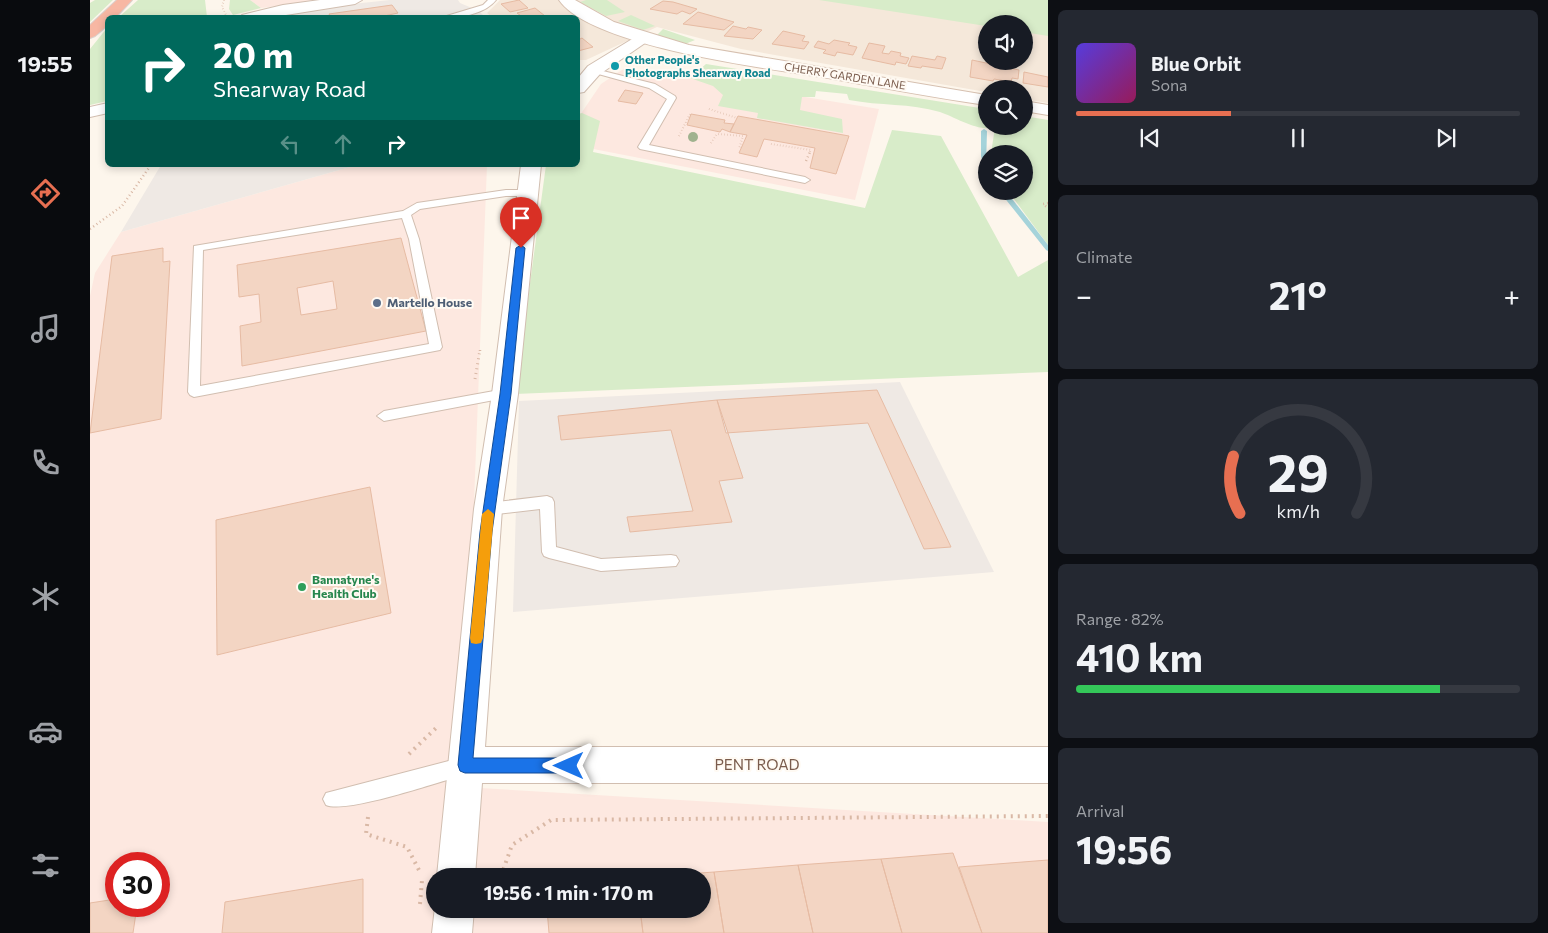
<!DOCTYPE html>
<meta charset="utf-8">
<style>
body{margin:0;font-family:Commissioner,sans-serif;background:#242831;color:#f1f3f6;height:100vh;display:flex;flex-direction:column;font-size:19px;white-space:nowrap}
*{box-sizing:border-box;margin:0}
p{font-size:16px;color:#9ea1a6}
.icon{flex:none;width:28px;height:28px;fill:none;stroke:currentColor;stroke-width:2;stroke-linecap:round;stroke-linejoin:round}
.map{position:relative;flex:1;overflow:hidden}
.details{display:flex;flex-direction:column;gap:10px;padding:10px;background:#0d0f14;width:500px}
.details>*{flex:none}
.banner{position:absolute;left:15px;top:15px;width:475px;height:152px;border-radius:8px;box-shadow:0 2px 8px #0003;background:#00695c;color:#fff;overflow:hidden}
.controls{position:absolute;left:888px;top:15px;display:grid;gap:10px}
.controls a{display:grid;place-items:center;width:55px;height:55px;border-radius:50%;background:#171b24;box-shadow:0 2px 8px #0003;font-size:25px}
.speed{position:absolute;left:15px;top:852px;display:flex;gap:10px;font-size:25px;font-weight:700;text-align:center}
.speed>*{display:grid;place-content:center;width:65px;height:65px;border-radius:50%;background:#171b24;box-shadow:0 2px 8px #0003;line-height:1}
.speed .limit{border:8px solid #d22;background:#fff;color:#111}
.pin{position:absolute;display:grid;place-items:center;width:42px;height:42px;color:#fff;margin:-51px -21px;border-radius:50% 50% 50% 0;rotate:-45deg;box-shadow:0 0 5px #0007}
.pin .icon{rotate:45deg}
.me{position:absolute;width:55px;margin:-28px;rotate:270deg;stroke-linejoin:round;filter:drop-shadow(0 0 4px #0008)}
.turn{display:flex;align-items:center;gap:18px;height:105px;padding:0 25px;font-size:22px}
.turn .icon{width:65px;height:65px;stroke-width:2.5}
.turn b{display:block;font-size:35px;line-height:42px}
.lanes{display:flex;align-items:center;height:48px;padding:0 25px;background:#0003;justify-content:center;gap:25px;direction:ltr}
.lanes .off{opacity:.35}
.big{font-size:38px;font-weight:700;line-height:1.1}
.details .widget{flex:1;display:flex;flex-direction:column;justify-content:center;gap:8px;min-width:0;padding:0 18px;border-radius:8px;background:#242831}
.details .dial{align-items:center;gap:0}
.dial svg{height:130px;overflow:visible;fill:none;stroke:#363941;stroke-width:7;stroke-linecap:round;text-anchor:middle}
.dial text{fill:#f1f3f6;stroke:none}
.song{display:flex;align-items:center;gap:15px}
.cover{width:60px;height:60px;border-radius:8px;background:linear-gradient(135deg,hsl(250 70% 55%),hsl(330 70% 35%))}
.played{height:5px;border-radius:2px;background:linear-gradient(90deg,#e76f51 35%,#363941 35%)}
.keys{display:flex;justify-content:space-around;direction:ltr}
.heat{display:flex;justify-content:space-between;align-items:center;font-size:28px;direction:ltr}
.charge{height:8px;border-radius:4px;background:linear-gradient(90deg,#34c759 82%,#363941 0)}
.trip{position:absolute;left:336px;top:868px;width:285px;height:50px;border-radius:25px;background:#171b24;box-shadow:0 2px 8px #0003;font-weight:700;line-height:50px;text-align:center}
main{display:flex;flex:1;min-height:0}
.dock{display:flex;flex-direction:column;width:90px;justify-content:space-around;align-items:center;background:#090b0e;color:#9ea1a6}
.dock .icon{width:35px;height:35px}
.dock .on{color:#e76f51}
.dock b{font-size:22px;color:#f1f3f6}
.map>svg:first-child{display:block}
.residential{fill:#f5e8da;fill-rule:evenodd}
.commercial{fill:#fde8e0;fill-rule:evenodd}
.industrial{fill:#efe9e4}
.green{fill:#d8ecc9}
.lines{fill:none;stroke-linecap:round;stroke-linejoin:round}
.stream{fill:#a5d3da;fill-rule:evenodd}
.building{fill:#f3d5c3;stroke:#e6bba3;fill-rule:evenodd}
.lane-casing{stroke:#d1beb0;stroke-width:2}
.street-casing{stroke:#d1beb0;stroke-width:2}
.secondary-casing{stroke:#d6c0b0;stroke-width:2}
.highway-casing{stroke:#dad1cd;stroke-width:2}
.path-far3{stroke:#d9b8a5;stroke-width:2;stroke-dasharray:0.5 2.5;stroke-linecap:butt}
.path-far2{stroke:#d9b8a5;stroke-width:2.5;stroke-dasharray:1 3;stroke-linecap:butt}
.path-far1{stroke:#d9b8a5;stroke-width:3;stroke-dasharray:1 4;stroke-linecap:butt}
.path{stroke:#d9b8a5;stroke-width:4;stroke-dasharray:2 5;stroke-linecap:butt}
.lane{fill:#fff;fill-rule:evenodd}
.street{fill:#fff;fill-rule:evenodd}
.secondary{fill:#fff;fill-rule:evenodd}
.highway{fill:#f7b7a3;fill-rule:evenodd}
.tree{fill:#a0b28e}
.route{fill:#1a73e8;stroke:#114b97}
.slow{fill:#f59e0b}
.culture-dot{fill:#0f9aa8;stroke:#fffaf3;stroke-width:2}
.service-dot{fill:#5c6f8a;stroke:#fffaf3;stroke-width:2}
.leisure-dot{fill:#2e9e5b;stroke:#fffaf3;stroke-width:2}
.labels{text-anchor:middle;stroke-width:4;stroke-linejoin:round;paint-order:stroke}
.far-culture-label{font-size:11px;font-weight:bold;fill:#0d838f;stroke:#fffaf3;text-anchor:start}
.far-street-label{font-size:11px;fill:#7a5c4d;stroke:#fffaf3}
.service-label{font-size:12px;font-weight:bold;fill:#4e5e75;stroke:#fffaf3;text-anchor:start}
.leisure-label{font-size:12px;font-weight:bold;fill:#27864d;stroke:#fffaf3;text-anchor:start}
.near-street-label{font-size:15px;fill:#7a5c4d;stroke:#fffaf3}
</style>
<main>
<nav class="dock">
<b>19:55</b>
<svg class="icon on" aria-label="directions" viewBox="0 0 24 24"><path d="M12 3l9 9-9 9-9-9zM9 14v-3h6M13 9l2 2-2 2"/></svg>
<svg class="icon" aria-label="music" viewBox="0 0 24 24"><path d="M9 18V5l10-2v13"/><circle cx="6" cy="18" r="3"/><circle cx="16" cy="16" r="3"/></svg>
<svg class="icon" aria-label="phone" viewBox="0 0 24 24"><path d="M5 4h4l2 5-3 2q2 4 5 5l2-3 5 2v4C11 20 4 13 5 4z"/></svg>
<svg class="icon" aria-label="climate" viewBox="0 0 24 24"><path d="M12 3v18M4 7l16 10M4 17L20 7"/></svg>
<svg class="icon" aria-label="car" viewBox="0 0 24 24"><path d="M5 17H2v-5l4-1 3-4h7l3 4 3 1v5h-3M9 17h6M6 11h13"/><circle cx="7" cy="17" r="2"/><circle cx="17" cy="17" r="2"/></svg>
<svg class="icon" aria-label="filters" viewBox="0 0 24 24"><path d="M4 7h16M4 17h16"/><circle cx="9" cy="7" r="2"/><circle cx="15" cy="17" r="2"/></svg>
</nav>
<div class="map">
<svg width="958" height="933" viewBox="0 0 958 933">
<rect width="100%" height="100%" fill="#fdf6ec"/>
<path class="residential" d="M410 0H958V103L934 99V89H896V92L651 49 567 27 496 60H488V18L402 17 397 13ZM896 24H934V61H896Z"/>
<path class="commercial" d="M160 0H235L171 8Z
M535 68 789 109 765 200 488 146V118L511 84Z
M267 165H397L373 787 958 822V933H0V296L5 273 31 232ZM26 864H69V906H26ZM345 876H612V909H345Z"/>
<path class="industrial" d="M300 0H368L370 3 389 11 395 17 183 18 206 10Z
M71 165H267L31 232Z
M810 382 904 572 423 612 429 401Z"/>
<path class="green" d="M5 0H23L0 22V3Z
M48 0H115L117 17H29Z
M140 0H160L171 8 143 15 139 9Z
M496 0H517L535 12 516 16 490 2Z
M729 0H958V36L934 32V24H896V26Z
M541 15 565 26 553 30 528 21Z
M17 28V101L0 105V49Z
M573 29 605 40 595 44 567 35Z
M616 64 896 109V126H934V116L958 120V245L918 191H934V154H901L905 127C890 133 865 117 850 112 820 103 790 106 759 100L757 94 726 91 725 97H712L710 110 752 119 753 133 667 118 668 113 628 106 633 95 623 86 600 78Z
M492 113 510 121 503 152 775 208 802 130 851 136 928 277 958 260V372L425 394 456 165H488V114Z"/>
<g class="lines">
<path class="stream" d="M894 129 897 131 896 166 893 164 891 156V131Z
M909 191H916L958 245V251L956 250Z"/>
</g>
<path class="building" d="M429 0 438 8 420 12 411 4Z
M573 1 583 2 607 9 600 14 592 11 587 14 560 9Z
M302 5 308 13 285 18H233L240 16 239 14Z
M445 8 455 16 434 18 427 13Z
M608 12 644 22 634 30 593 24Z
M643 26 656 29 658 27 672 30 663 39 634 36Z
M693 31 715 36 712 41 719 42 714 49 682 44Z
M492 38 503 47 488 51V40Z
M744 40 760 43 758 45 767 47 763 55 747 52 745 56 733 53 736 50 724 47 728 41 739 44Z
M779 43 795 46 792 53 799 54 801 51 811 53 810 56 819 58 816 64 806 62 805 65 772 58Z
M822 56 845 60 847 56 856 58 852 69 832 66 831 68 818 66Z
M882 60 929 70 928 79 922 78 921 82 904 79 903 81 880 77Z
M934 72 958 77V87L933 83Z
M535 90 553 93 546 104 528 101Z
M601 114 635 120 634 123 644 124 640 132 632 129 630 132 597 125Z
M648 116 759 136 746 174 720 168 725 148 674 139 667 157 649 153 657 135 640 132Z
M311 238 336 331 152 366 150 326 171 322 169 294 149 297 147 265ZM243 281 247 309 211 315 207 288Z
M73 248V262L80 261 71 419 0 433 22 256Z
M787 390 861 547 834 549 778 423 636 433 627 400Z
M627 400 653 478 629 481 642 522 540 532 537 517 603 511 581 430 471 440 468 416Z
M280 487 301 613 127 655 126 520Z
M863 853 892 933H812L791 859Z
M791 859 812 933H723L708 865Z
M958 860V933H892L869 867Z
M708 865 723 933H634L624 872Z
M624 872 634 933H553L550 909H612V876H571Z
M273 879V933H132L135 902Z
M26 899V906H47L43 933H0V903Z
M457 909H550L553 933H459Z"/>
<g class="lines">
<g class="lane-casing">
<path id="lane" d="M398 0H406C394 15 368 18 350 18L393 5Z
M501 68 565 84 585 96 586 98 559 145 715 177 720 180 715 183 550 149 548 147 577 99 559 88 501 72Z
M416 190H437L442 193 437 196H416L330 209 321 215 329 239 352 347 350 350 104 397 100 395 98 392 104 246 313 211 327 203ZM312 218 319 239 339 344 110 386 113 250Z
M415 389 420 391 421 394 420 397 294 421 287 416 294 411Z
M457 496 462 498 464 502 466 547 511 559 581 555 586 556 589 561 586 566 511 571 459 558 454 556 452 552 450 509 398 515 393 513 391 509 393 505 398 503Z
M374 757 380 760 383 766 380 772 374 775C348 782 256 814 236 805L233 799 236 793Z"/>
</g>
<g class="street-casing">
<path id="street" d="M230 0H272L265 4 177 18H150L152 15 193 5Z
M552 33 558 35 560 38 558 41 510 74 494 92 488 93V78L498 66Z
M18 103V113L0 117V107Z
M431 165H451L428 394 412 509 395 747H958V783H392L385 876H347L384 509 402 394Z
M345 907V909H384L382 933H342Z"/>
</g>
<g class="secondary-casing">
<path id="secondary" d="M469 0H485L524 22 599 45 896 95V105C845 98 794 88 743 79 684 69 502 48 469 0Z
M934 101 958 105V115L934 111Z"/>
</g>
<g class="highway-casing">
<path id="highway" d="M27 0H42L25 18H18V25L5 36 0 38V25Z"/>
</g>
<path class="path-far3" d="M134 0 132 7 136 15
M619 109 647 118
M589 136 601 112
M621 143 627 134 653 136 649 149
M681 144 721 150 719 154"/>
<path class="path-far2" d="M716 161 720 152
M958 203 953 204 958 208
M0 229 32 206 61 165
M390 351V348"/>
<path class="path-far1" d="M385 379 390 350"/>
<path class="path" d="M319 754 346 728
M278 817 276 834 317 847 331 874
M411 876 422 845 461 820 958 816
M330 904 332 880"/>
<use href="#lane" class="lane"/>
<use href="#street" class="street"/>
<use href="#secondary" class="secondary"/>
<use href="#highway" class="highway"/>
</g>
<circle class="tree" cx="603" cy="137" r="5"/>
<path class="route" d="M431 245 435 248 421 394 402 532 383 758H479L484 760 486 766 484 771 479 773H375L370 771 368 765 390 532 410 394 426 248Z"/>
<path class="slow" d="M398 509 404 514 393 638 391 643 386 644 381 643 380 638 392 514Z"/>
<circle class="culture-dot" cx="525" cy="66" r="5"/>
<circle class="service-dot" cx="287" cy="303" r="5"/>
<circle class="leisure-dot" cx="212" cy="587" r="5"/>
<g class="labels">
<g class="far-culture-label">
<text x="535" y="64">Other People's<tspan x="535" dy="13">Photographs Shearway Road</tspan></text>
</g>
<g class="far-street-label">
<text transform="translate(755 76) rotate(9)" y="4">CHERRY GARDEN LANE</text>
</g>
<g class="service-label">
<text x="297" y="307">Martello House</text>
</g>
<g class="leisure-label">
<text x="222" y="584">Bannatyne's<tspan x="222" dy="14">Health Club</tspan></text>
</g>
<g class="near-street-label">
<text x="667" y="770">PENT ROAD</text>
</g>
</g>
</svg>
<div class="controls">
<a><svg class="icon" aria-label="sound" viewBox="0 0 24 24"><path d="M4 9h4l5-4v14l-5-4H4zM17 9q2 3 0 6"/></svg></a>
<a><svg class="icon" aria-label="search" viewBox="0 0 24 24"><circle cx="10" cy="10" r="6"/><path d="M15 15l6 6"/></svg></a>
<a><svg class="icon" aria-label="layers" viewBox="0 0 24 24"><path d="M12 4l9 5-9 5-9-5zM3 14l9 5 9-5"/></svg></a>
</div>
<div class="speed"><div class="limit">30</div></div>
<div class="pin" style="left:431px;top:248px;background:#d93025"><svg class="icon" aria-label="arrive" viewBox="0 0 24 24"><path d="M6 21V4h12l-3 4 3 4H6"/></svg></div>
<svg class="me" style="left:479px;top:766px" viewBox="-20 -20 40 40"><path d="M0-17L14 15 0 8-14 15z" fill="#1a73e8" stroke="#fff" stroke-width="4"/></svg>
<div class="trip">19:56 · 1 min · 170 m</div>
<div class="banner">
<div class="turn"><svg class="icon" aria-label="right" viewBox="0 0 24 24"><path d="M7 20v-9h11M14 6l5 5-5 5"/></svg><div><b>20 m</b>Shearway Road</div></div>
<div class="lanes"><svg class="icon off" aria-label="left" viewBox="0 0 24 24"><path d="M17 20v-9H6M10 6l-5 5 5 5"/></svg><svg class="icon off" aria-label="ahead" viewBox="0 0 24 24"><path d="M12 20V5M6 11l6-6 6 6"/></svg><svg class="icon" aria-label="right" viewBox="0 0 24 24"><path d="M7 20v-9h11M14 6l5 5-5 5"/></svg></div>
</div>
</div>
<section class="details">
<div class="widget">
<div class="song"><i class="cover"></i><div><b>Blue Orbit</b><p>Sona</p></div></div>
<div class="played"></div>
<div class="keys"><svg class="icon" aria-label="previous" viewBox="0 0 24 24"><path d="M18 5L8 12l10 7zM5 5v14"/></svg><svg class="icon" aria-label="pause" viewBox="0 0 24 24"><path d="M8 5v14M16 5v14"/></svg><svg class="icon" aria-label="next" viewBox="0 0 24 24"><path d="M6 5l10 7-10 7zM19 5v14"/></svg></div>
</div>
<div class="widget"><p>Climate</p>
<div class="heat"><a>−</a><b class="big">21°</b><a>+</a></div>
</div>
<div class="widget dial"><svg viewBox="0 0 100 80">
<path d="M14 69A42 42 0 1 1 86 69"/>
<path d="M14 69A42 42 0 0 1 10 34" stroke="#e76f51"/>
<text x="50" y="56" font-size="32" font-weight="700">29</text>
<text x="50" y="72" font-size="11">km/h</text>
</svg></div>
<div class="widget"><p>Range · 82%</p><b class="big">410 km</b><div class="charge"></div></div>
<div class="widget"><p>Arrival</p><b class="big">19:56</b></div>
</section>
</main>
